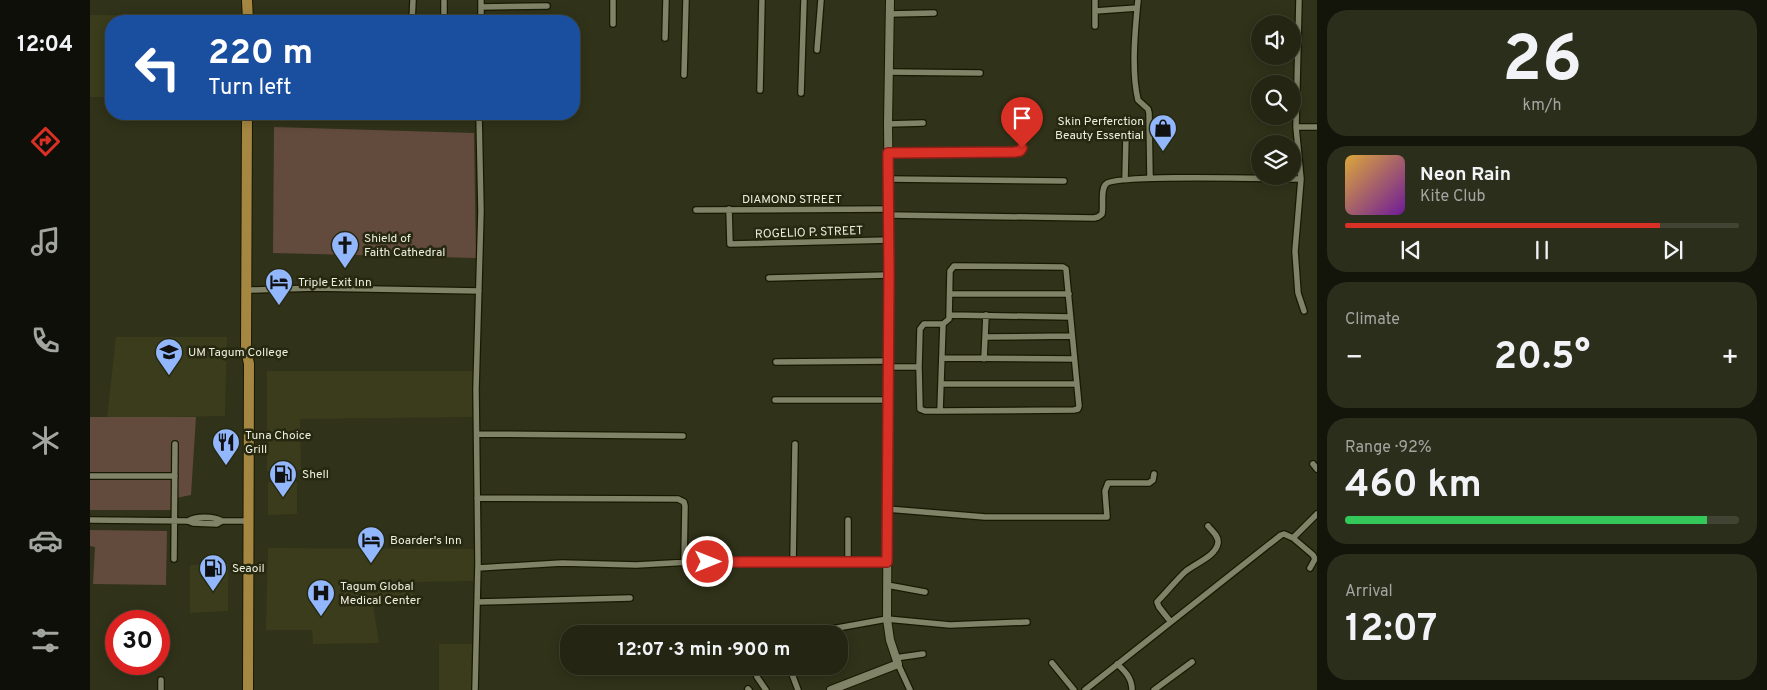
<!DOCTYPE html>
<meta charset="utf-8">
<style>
body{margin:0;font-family:Overpass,sans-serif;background:#2c2e1c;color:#f1f3f6;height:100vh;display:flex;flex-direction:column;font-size:19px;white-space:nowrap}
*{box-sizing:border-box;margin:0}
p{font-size:16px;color:#a3a5a0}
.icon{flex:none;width:28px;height:28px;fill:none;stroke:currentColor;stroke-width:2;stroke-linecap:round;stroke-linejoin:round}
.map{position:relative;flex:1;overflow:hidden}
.side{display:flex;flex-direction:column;gap:10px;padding:10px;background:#14150a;width:450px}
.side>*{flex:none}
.banner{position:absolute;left:15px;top:15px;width:475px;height:105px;border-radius:20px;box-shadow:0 2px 12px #0003,0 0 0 1px #414333;background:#1a4fa0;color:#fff;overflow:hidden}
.tools{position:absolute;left:1161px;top:15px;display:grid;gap:10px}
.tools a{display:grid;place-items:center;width:50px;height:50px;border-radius:50%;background:#242613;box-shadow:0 2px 12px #0003,0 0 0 1px #414333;font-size:25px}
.speed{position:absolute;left:15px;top:610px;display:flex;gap:10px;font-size:25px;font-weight:700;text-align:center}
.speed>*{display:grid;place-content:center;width:65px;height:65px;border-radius:50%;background:#242613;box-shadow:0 2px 12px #0003,0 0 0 1px #414333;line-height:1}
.speed .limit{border:8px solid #d22;background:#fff;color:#111}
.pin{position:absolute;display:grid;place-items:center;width:42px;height:42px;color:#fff;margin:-51px -21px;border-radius:50% 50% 50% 0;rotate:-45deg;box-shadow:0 0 5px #0007}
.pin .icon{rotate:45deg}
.me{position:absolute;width:55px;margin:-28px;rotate:90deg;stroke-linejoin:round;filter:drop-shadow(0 0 4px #0008)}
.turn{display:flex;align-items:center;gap:18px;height:105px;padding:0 20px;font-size:22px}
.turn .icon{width:65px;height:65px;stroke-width:2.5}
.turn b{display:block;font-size:35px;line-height:42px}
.big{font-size:38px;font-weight:700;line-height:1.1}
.side .widget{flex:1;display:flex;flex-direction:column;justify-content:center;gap:8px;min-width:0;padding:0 18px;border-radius:20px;background:#2c2e1c}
.side .dial{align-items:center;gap:0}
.dial b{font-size:65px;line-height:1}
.song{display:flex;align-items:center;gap:15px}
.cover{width:60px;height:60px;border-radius:8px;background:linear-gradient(135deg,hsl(40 70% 55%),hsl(280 70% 35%))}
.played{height:5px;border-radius:2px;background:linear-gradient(90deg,#d93025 80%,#414333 80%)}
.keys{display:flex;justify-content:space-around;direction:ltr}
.heat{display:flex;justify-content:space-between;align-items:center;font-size:28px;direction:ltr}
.charge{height:8px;border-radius:4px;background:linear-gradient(90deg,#34c759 92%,#414333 0)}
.trip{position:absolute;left:470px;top:625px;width:288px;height:50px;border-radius:20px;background:#242613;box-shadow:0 2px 12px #0003,0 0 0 1px #414333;font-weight:700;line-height:50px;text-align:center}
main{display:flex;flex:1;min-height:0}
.tabs{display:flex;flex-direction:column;width:90px;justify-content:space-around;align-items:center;background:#0e0f08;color:#a3a5a0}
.tabs .icon{width:35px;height:35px}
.tabs .on{color:#d93025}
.tabs b{font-size:22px;color:#f1f3f6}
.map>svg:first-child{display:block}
.built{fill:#3a3c1c}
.green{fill:#624a3c}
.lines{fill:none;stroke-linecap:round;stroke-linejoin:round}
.minor-casing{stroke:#181902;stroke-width:8}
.tertiary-casing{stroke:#181902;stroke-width:10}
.trunk-casing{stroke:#181902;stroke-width:12}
.minor{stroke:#808367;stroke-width:5.5}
.tertiary{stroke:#808367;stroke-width:8}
.trunk{stroke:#a68742;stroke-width:10}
.route-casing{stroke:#8d1f18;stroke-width:12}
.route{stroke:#d93025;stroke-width:9}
.labels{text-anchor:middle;stroke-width:5;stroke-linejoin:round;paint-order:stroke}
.poi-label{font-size:12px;fill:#edefdf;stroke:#26280f;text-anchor:start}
.street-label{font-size:12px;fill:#edefdf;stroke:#26280f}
</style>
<main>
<nav class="tabs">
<b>12:04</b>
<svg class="icon on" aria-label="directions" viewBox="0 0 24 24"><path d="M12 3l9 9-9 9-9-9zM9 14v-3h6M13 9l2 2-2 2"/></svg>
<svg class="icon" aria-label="music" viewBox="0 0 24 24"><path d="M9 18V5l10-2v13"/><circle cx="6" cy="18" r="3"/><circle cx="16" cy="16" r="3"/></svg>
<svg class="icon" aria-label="phone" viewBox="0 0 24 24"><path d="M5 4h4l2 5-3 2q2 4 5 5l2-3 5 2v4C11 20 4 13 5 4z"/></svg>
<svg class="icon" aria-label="climate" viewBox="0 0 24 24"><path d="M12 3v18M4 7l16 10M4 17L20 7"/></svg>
<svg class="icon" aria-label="car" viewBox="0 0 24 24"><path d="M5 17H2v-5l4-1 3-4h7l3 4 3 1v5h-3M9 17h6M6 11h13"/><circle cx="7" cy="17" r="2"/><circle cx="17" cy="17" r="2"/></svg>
<svg class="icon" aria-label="filters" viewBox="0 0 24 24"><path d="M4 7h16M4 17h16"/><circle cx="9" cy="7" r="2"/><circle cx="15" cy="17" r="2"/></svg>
</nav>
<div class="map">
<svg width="1227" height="690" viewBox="0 0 1227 690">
<rect width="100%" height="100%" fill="#303219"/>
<path class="built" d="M0 15 139 16 138 21H21V97H0Z
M26 337H137L135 416 17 418Z
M177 371H383V417L210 419 211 470 177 471Z
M178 482H207V514L178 515Z
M178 548 384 549V581L324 582 323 604H283L289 643 223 644 222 630H176Z
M138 564V611L100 613V565Z
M349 644H382V690H349Z"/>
<path class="green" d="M184 127 384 133 386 258 183 253Z
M0 417H106L101 495 81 499V510H0Z
M0 530 77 531 76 585 3 584 5 547 0 546Z"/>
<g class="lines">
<g class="minor-casing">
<path id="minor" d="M1048 0C1045 30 1041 71 1048 100L1058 109 1059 113 1060 178
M1209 0 1206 127 1211 179 1205 251 1208 293 1214 311
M391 7 457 6
M1005 11 1047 8
M800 14 844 13
M322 21 323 0
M354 21V0
M391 21V0
M523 24V0
M1005 26V0
M575 38 576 0
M727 50 731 0
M799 72 890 73
M594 75 596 0
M670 90 672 0
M711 93 714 0
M798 124 833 123
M1206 127H1227
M798 153 928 152 931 149 932 140
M799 179 974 181
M1035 179 1036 136
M639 209 640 244 799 240
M606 210 799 209
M799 215 1004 218 1008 217 1012 214C1014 205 1010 190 1016 184 1025 174 1187 179 1211 179
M864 266 973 267 976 269 989 406 988 409 984 410 850 411H835L830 409 829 367 830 329 834 324H853L859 319 860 271Z
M679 278 799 275
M162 290 224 288 389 291
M860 294H979
M860 315 980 317
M896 337 982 336
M852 358 984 359
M894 359 896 315
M686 362 799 361
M798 367H829
M851 384H987
M685 400H798
M850 411 853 324
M387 434 593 436
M1223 464 1227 469
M0 476H85
M387 498 588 499 594 502 595 506 594 562
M797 509 895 517H1017L1015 491 1018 483H1059L1063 480 1064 474
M0 520 98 521 103 523 127 524 132 521H158
M98 521C106 516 123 516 132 521
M1203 538 1227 514
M84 559 85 444
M703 562 705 444
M758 562V520
M388 568 472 563 546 565 601 562H797
M797 585 835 592
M387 602 540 598
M1080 621 1069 607 1067 602C1075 594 1088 578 1096 571 1106 563 1126 556 1128 543 1129 536 1122 531 1118 526
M714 634 797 619 860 625 937 622
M805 658 833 654
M962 663 984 690
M808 664 820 690
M1027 664C1035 671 1042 678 1042 690
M699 666 708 690
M667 677 676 690
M71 680V690
M658 689 659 690
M385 690 388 563 386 389 391 211 389 114
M995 690 1191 535 1194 534 1203 538 1223 555 1225 559 1220 568
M1064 690 1102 662"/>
</g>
<g class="tertiary-casing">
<path id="tertiary" d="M741 690 808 664 800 640 797 619 799 215 798 124 800 0"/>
</g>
<g class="trunk-casing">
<path id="trunk" d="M157 0 158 21
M157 114 156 349 159 364 158 690"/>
</g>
<use href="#minor" class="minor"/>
<use href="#tertiary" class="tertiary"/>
<use href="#trunk" class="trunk"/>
</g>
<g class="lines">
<g class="route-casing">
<path id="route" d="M618 562H797L799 276 798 153 924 152 930 151 932 148"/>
</g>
<use href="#route" class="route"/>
</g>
<defs>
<g id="shop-pin" transform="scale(1.4375)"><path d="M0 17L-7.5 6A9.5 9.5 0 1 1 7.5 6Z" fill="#93b7fd" stroke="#26280f"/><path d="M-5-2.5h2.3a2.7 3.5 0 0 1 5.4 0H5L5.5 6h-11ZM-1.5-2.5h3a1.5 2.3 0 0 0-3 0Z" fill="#111"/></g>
<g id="church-pin" transform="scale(1.4375)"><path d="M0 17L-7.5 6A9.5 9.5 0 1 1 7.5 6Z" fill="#93b7fd" stroke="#26280f"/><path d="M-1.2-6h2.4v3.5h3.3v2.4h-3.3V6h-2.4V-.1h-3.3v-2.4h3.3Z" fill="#111"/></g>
<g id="hotel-pin" transform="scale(1.4375)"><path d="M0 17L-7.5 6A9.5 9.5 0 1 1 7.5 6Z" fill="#93b7fd" stroke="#26280f"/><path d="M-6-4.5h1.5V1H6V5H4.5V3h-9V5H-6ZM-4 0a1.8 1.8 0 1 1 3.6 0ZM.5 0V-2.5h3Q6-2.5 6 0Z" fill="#111"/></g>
<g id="university-pin" transform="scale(1.4375)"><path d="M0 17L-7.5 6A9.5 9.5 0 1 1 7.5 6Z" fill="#93b7fd" stroke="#26280f"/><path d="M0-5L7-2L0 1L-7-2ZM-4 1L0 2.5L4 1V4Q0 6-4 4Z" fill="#111"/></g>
<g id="restaurant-pin" transform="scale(1.4375)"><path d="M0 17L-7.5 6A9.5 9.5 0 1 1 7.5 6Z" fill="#93b7fd" stroke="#26280f"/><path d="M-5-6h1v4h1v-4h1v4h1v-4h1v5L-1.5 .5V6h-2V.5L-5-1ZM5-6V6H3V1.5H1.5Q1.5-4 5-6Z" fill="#111"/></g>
<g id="fuel-pin" transform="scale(1.4375)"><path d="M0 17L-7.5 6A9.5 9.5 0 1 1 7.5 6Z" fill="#93b7fd" stroke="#26280f"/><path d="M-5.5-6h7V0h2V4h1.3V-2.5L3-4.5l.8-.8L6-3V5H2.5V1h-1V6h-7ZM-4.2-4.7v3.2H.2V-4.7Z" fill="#111"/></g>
<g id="hospital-pin" transform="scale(1.4375)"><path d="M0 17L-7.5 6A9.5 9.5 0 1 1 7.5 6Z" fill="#93b7fd" stroke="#26280f"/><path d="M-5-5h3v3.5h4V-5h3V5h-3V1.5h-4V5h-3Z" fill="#111"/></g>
</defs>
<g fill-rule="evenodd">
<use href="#shop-pin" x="1073" y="128"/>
<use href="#church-pin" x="255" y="245"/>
<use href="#hotel-pin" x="189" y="282"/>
<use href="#university-pin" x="79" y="352"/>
<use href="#restaurant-pin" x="136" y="442"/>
<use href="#fuel-pin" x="193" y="474"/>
<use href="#hotel-pin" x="281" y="540"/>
<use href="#fuel-pin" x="123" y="568"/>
<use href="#hospital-pin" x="231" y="593"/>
</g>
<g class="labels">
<g class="poi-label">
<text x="1054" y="125" text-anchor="end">Skin Perferction<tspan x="1054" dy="14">Beauty Essential</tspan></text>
<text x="274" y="242">Shield of<tspan x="274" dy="14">Faith Cathedral</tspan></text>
<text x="208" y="286">Triple Exit Inn</text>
<text x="98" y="356">UM Tagum College</text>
<text x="155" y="439">Tuna Choice<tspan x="155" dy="14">Grill</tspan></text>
<text x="212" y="478">Shell</text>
<text x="300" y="544">Boarder's Inn</text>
<text x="142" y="572">Seaoil</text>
<text x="250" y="590">Tagum Global<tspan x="250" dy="14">Medical Center</tspan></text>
</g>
<g class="street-label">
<text x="702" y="203">DIAMOND STREET</text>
<text transform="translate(719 232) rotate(-2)" y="4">ROGELIO P. STREET</text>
</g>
</g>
</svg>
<div class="tools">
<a><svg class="icon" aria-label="sound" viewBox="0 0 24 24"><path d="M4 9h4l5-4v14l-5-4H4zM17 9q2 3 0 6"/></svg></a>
<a><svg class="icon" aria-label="search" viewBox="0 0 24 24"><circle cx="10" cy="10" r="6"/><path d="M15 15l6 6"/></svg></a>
<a><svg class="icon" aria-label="layers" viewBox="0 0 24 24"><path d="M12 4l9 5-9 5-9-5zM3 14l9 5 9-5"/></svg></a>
</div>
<div class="speed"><div class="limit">30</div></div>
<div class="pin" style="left:932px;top:148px;background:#d93025"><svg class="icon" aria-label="arrive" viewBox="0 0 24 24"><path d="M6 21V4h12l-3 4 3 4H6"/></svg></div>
<svg class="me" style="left:618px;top:562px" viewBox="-20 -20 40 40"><circle r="17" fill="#d93025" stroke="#fff" stroke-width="3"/><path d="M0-11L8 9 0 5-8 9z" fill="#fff"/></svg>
<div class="trip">12:07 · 3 min · 900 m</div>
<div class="banner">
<div class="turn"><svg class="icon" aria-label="left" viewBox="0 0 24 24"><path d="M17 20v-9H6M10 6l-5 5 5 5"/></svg><div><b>220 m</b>Turn left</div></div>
</div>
</div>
<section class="side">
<div class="widget dial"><b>26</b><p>km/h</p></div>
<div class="widget">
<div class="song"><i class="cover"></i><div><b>Neon Rain</b><p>Kite Club</p></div></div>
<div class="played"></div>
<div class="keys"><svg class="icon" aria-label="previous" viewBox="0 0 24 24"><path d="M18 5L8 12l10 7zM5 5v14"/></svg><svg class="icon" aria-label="pause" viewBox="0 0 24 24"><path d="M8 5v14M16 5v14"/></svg><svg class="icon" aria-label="next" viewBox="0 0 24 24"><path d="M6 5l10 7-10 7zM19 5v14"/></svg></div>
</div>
<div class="widget"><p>Climate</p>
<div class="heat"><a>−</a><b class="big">20.5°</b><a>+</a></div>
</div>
<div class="widget"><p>Range · 92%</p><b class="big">460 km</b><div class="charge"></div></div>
<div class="widget"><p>Arrival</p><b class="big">12:07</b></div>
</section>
</main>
